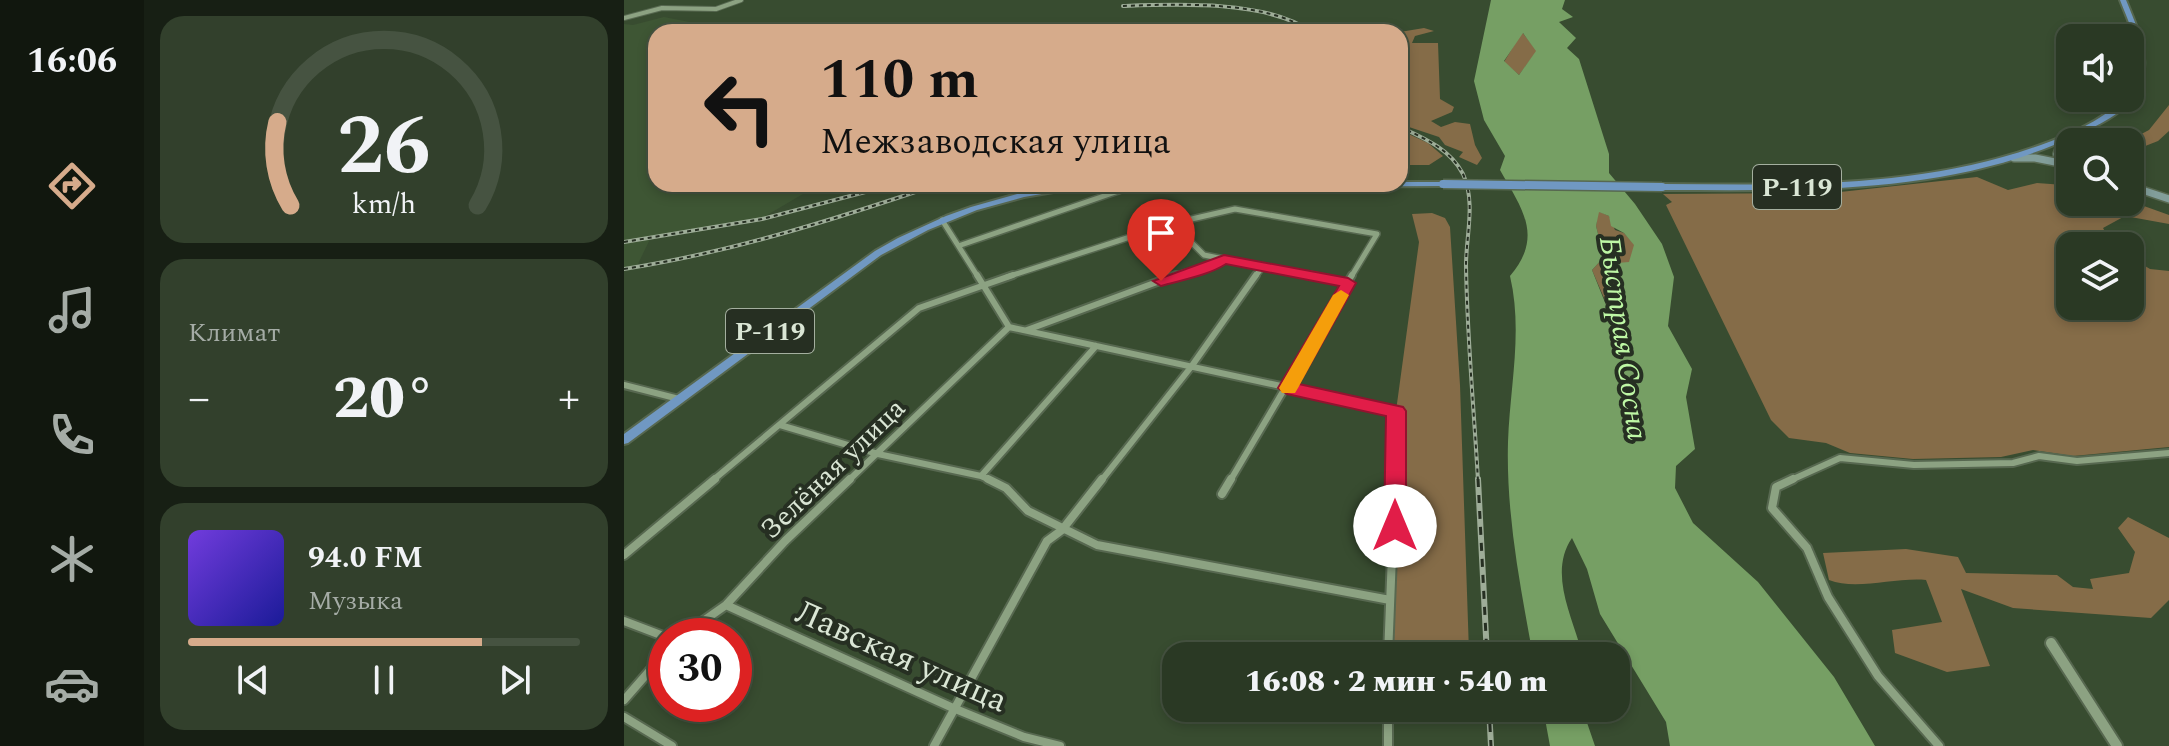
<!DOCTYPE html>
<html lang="ru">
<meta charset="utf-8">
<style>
body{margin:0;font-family:Spectral,serif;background:#32402c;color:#f1f3f6;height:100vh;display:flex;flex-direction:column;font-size:30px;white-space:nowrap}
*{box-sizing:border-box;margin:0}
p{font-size:26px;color:#a5aca6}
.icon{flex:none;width:44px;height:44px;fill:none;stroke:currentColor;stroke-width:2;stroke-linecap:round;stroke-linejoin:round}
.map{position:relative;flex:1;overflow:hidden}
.details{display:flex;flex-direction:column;gap:16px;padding:16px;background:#171f14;width:480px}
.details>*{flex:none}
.hud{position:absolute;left:24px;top:24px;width:760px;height:168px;border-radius:24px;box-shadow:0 4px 12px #0003,0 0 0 2px #465341;background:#d6ab8b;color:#111;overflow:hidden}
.buttons{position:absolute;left:1432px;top:24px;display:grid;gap:16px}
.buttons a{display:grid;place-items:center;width:88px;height:88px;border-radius:16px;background:#2a3924;box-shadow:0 4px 12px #0003,0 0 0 2px #465341;font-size:40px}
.speed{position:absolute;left:24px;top:618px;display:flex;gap:16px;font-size:40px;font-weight:700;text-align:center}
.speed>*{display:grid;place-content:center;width:104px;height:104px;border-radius:50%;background:#2a3924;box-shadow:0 4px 12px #0003,0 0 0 2px #465341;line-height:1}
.speed .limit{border:12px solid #d22;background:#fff;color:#111}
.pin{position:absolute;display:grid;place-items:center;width:68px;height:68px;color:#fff;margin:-82px -34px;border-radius:50% 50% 50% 0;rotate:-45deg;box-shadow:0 0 8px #0007}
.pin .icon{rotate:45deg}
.me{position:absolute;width:88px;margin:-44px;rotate:0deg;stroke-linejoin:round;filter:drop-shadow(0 0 6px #0008)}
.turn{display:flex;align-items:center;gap:28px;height:168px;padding:0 40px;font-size:36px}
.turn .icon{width:104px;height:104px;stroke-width:2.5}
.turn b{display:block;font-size:56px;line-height:68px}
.big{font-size:60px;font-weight:800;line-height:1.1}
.details .widget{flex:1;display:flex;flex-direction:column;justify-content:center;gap:12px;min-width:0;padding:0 28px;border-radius:24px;background:#32402c}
.details .dial{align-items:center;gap:0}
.dial svg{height:208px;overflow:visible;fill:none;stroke:#465341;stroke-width:7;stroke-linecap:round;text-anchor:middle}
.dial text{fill:#f1f3f6;stroke:none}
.song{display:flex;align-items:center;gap:24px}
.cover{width:96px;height:96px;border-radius:12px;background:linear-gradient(135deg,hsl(260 70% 55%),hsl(240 70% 35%))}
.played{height:8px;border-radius:4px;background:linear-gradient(90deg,#d6ab8b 75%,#465341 75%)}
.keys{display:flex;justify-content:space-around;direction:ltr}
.heat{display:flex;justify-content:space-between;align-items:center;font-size:44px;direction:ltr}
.trip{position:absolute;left:538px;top:642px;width:468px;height:80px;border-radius:24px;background:#2a3924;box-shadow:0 4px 12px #0003,0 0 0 2px #465341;font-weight:800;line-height:80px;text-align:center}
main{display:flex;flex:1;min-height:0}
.tab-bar{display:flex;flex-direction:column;width:144px;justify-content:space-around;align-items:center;background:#11170e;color:#a5aca6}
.tab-bar .icon{width:56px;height:56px}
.tab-bar .selected{color:#d6ab8b}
.tab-bar b{font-size:36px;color:#f1f3f6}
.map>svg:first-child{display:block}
.built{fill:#3e5634}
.green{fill:#856c48}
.water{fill:#769f64;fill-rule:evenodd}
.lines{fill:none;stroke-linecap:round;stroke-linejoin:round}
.minor-far3-casing{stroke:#576850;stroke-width:6}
.minor-far2-casing{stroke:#576850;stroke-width:8}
.minor-far1-casing{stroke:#576850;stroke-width:10}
.minor-casing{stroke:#576850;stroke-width:12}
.tertiary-casing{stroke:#576850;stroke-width:14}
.secondary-casing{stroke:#576850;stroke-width:10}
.trunk-casing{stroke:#576850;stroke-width:4}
.minor-far3{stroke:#8ca282;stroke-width:4}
.minor-far2{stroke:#8ca282;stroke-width:5}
.minor-far1{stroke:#8ca282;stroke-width:6}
.minor{stroke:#8ca282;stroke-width:8}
.tertiary{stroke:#8ca282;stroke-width:10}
.secondary{stroke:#829e9a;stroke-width:7}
.trunk{fill:#7098c2;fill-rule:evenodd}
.rail-far1-casing{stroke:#9ead98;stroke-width:4}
.rail-casing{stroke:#9ead98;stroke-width:6}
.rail-far1{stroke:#262f22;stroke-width:2;stroke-dasharray:4;stroke-linecap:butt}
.rail{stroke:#262f22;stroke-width:3;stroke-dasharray:8;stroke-linecap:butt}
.trunk-bridge-casing{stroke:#576850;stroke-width:11;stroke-linecap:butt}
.trunk-bridge{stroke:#7098c2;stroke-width:8}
.route{fill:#e11d48;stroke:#92132f;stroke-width:2}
.slow{fill:#f59e0b}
.labels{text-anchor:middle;stroke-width:8;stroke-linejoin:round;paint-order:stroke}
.shield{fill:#262f22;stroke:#a4af9f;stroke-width:2}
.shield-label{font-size:26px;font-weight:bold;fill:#dae6d5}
.street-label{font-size:28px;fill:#dae6d5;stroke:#262f22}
.water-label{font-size:30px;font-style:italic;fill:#bef8a5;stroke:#262f22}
.near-street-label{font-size:34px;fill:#dae6d5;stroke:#262f22}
</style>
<main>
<nav class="tab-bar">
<b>16:06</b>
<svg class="icon selected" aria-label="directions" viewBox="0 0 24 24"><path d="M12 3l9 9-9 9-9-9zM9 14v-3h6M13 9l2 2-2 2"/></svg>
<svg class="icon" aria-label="music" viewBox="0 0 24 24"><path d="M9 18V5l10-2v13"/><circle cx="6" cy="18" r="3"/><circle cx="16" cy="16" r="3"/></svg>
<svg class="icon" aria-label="phone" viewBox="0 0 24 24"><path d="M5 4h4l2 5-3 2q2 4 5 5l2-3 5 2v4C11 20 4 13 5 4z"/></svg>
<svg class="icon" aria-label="climate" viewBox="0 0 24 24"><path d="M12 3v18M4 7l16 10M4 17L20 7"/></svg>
<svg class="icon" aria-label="car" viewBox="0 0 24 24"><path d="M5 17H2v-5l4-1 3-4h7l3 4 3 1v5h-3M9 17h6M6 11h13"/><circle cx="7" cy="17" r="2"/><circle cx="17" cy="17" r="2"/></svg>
</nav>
<section class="details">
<div class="widget dial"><svg viewBox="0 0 100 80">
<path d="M14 69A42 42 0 1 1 86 69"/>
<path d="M14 69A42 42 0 0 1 9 37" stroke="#d6ab8b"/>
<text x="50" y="56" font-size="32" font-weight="700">26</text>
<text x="50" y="72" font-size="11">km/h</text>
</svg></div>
<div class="widget"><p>Климат</p>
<div class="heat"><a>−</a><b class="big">20°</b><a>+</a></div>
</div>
<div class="widget">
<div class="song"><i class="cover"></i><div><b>94.0 FM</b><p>Музыка</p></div></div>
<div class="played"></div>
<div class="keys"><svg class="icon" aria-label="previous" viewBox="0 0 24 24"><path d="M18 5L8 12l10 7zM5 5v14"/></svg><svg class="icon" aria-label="pause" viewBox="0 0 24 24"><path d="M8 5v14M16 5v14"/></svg><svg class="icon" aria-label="next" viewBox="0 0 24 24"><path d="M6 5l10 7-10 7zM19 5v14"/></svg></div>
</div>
</section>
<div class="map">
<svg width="1545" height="746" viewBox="0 0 1545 746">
<rect width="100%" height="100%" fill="#384c30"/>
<path class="built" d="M40 17 116 32H32V184H196L138 218 27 237 13 266 0 268V24L9 25Z"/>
<path class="green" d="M800 28 810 31 791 36 788 43H814L816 99 830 107 828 112 807 121 817 127 831 122 846 124 851 145 858 158 853 165 835 157 839 152 821 145 815 137 776 124V32Z
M898 32 913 51 895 75 880 62Z
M1545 105V131L1534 141 1506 152V142H1502L1525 130Z
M776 130 804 143 819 156 805 165H776Z
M1353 177 1384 190 1413 183 1440 185 1446 181V202L1506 201 1545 215V224L1501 216 1479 228 1489 246H1446V306H1506V257L1526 269 1545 271V447L1449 456 1409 450 1377 457 1289 459 1226 453 1202 443 1165 438 1147 420 1042 205 1048 202 1039 194 1207 193Z
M974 211 985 216 991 230 1000 233 1011 245 997 299 983 305 968 270 980 257 972 226Z
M808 213 821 218 826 227 836 385 845 652 843 656H764L772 411 795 242 788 214Z
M1504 517 1545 538V600L1527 618 1389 608 1337 589 1366 666 1323 672 1271 653 1268 630 1318 622 1302 580C1272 577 1232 591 1205 580L1199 553 1282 549 1334 557 1342 573 1433 575 1449 587 1469 589 1466 579 1505 573 1511 552 1494 528Z"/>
<path class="water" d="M867 0H941L938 9 949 17 935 22 952 38 943 48 955 59 985 154V173L1011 204 1038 244 1050 277 1044 326 1068 369 1062 397 1071 449 1052 466 1051 488 1069 523 1134 582 1210 677 1251 746H1046L1042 722 976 614 963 569 948 538C926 570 945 610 955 643L945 656H909C896 585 882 514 884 442 886 385 899 332 886 276 920 236 898 209 876 170L881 156 860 120 850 81ZM899 33 912 51 895 75 880 61ZM975 212 985 216 987 226 1000 233 1010 245 1005 262 993 263 994 282 1000 291 997 299 982 305 968 270 980 257 972 226Z
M919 708H958L971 746H926Z"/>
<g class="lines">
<g class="minor-far3-casing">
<path id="minor-far3" d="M0 18 38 8 92 9 117 0"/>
</g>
<g class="minor-far2-casing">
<path id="minor-far2" d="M318 220 354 277
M549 224 580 255 600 259
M337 245 512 185
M383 277 546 224 611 209 753 234 727 277
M547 277C566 270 583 270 600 259L694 277
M631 277 639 266"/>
</g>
<g class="minor-far1-casing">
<path id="minor-far1" d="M353 275 385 327 772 411 771 481
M684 275 724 283
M403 330 552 275
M0 385 55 399
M156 425 254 454 357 476 368 481
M357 476 472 346
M88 481 295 308 389 275
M224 481 385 327
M477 481 567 367 632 275
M606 481 728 275
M1165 481 1216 458 1290 465 1389 463 1415 456 1453 461 1545 453"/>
</g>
<g class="minor-casing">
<path id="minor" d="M364 479 382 488 404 511 473 545 766 600
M1169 479 1152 487 1148 508 1183 548 1204 597 1254 676 1315 746
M598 494 607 479
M0 555 91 479
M102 605 329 708 400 737 436 746
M0 621 42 637
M58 636 102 605 161 541 226 479
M764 656 771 479
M0 700 42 652
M764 708V746
M0 717 48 746
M310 746 423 541 438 530 478 479"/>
</g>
<g class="tertiary-casing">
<path id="tertiary" d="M1427 643 1493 746"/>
</g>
<g class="secondary-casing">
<path id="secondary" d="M1439 138 1433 154 1443 162
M1390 158H1411L1446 165
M1506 186 1545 199"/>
</g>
<g class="trunk-casing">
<path id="trunk" d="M1496 0H1502C1512 25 1527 55 1517 82 1508 110 1477 124 1453 135 1323 196 1177 190 1038 190L1034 187 1038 184C1163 185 1291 189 1411 147 1443 136 1476 122 1501 98H1506C1506 89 1511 83 1513 74 1518 49 1505 23 1496 0Z
M776 182H819L823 184 819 186 453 188 400 197 353 210 304 230 257 255 4 443 0 444V434L251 251 274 238 322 216 347 207 400 192 449 184H776Z"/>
</g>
<use href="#minor-far3" class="minor-far3"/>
<use href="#minor-far2" class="minor-far2"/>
<use href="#minor-far1" class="minor-far1"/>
<use href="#minor" class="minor"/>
<use href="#tertiary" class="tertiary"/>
<use href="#secondary" class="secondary"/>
<use href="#trunk" class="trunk"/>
<g class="rail-far1-casing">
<path id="rail-far1" d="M499 6C552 4 645 0 687 32
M776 127C800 138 826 149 839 174 852 202 842 236 842 265 843 337 850 409 854 481
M0 242 138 219 272 184
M0 269C108 252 212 219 315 184"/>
</g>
<g class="rail-casing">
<path id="rail" d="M854 479 863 656
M865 708 867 746"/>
</g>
<use href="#rail-far1" class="rail-far1"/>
<use href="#rail" class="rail"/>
<g class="trunk-bridge-casing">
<path id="trunk-bridge" d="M819 184 1038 187"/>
</g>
<use href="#trunk-bridge" class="trunk-bridge"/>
</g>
<path class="route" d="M600 255 724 278 732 283 675 384 779 407 782 411V526L779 532 771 535 763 532 760 526 762 416 663 394 654 388 715 286 602 264C585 275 558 280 537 286L529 281Z"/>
<path class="slow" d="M717 290 725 295 674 388 671 393H658L655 388 709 295Z"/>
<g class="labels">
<g class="shield">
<rect x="1129" y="165" width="88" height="44" rx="6"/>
<rect x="102" y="309" width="88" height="44" rx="6"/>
</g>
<g class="shield-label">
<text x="1173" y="196">Р-119</text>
<text x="146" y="340">Р-119</text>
</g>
<g class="street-label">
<text transform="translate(208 468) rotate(-44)" y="10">Зелёная улица</text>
</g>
<g class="water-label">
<text transform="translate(1000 338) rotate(82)" y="10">Быстрая Сосна</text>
</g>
<g class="near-street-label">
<text transform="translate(278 655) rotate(24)" y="12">Лавская улица</text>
</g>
</g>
</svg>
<div class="buttons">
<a><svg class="icon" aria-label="sound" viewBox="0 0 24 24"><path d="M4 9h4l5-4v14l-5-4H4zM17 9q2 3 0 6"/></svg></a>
<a><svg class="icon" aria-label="search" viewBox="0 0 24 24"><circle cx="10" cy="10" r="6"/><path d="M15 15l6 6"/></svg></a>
<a><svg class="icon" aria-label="layers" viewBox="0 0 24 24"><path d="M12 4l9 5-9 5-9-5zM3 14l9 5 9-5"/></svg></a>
</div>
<div class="speed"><div class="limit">30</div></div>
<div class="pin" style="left:537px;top:281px;background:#d93025"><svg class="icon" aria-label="arrive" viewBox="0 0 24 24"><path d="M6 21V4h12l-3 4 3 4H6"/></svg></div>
<svg class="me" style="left:771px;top:526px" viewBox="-20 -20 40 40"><circle r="19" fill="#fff"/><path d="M0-13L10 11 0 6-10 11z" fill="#e11d48"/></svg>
<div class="trip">16:08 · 2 мин · 540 m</div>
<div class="hud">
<div class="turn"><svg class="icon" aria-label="left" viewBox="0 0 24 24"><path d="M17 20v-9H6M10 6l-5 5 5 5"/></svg><div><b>110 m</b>Межзаводская улица</div></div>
</div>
</div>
</main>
